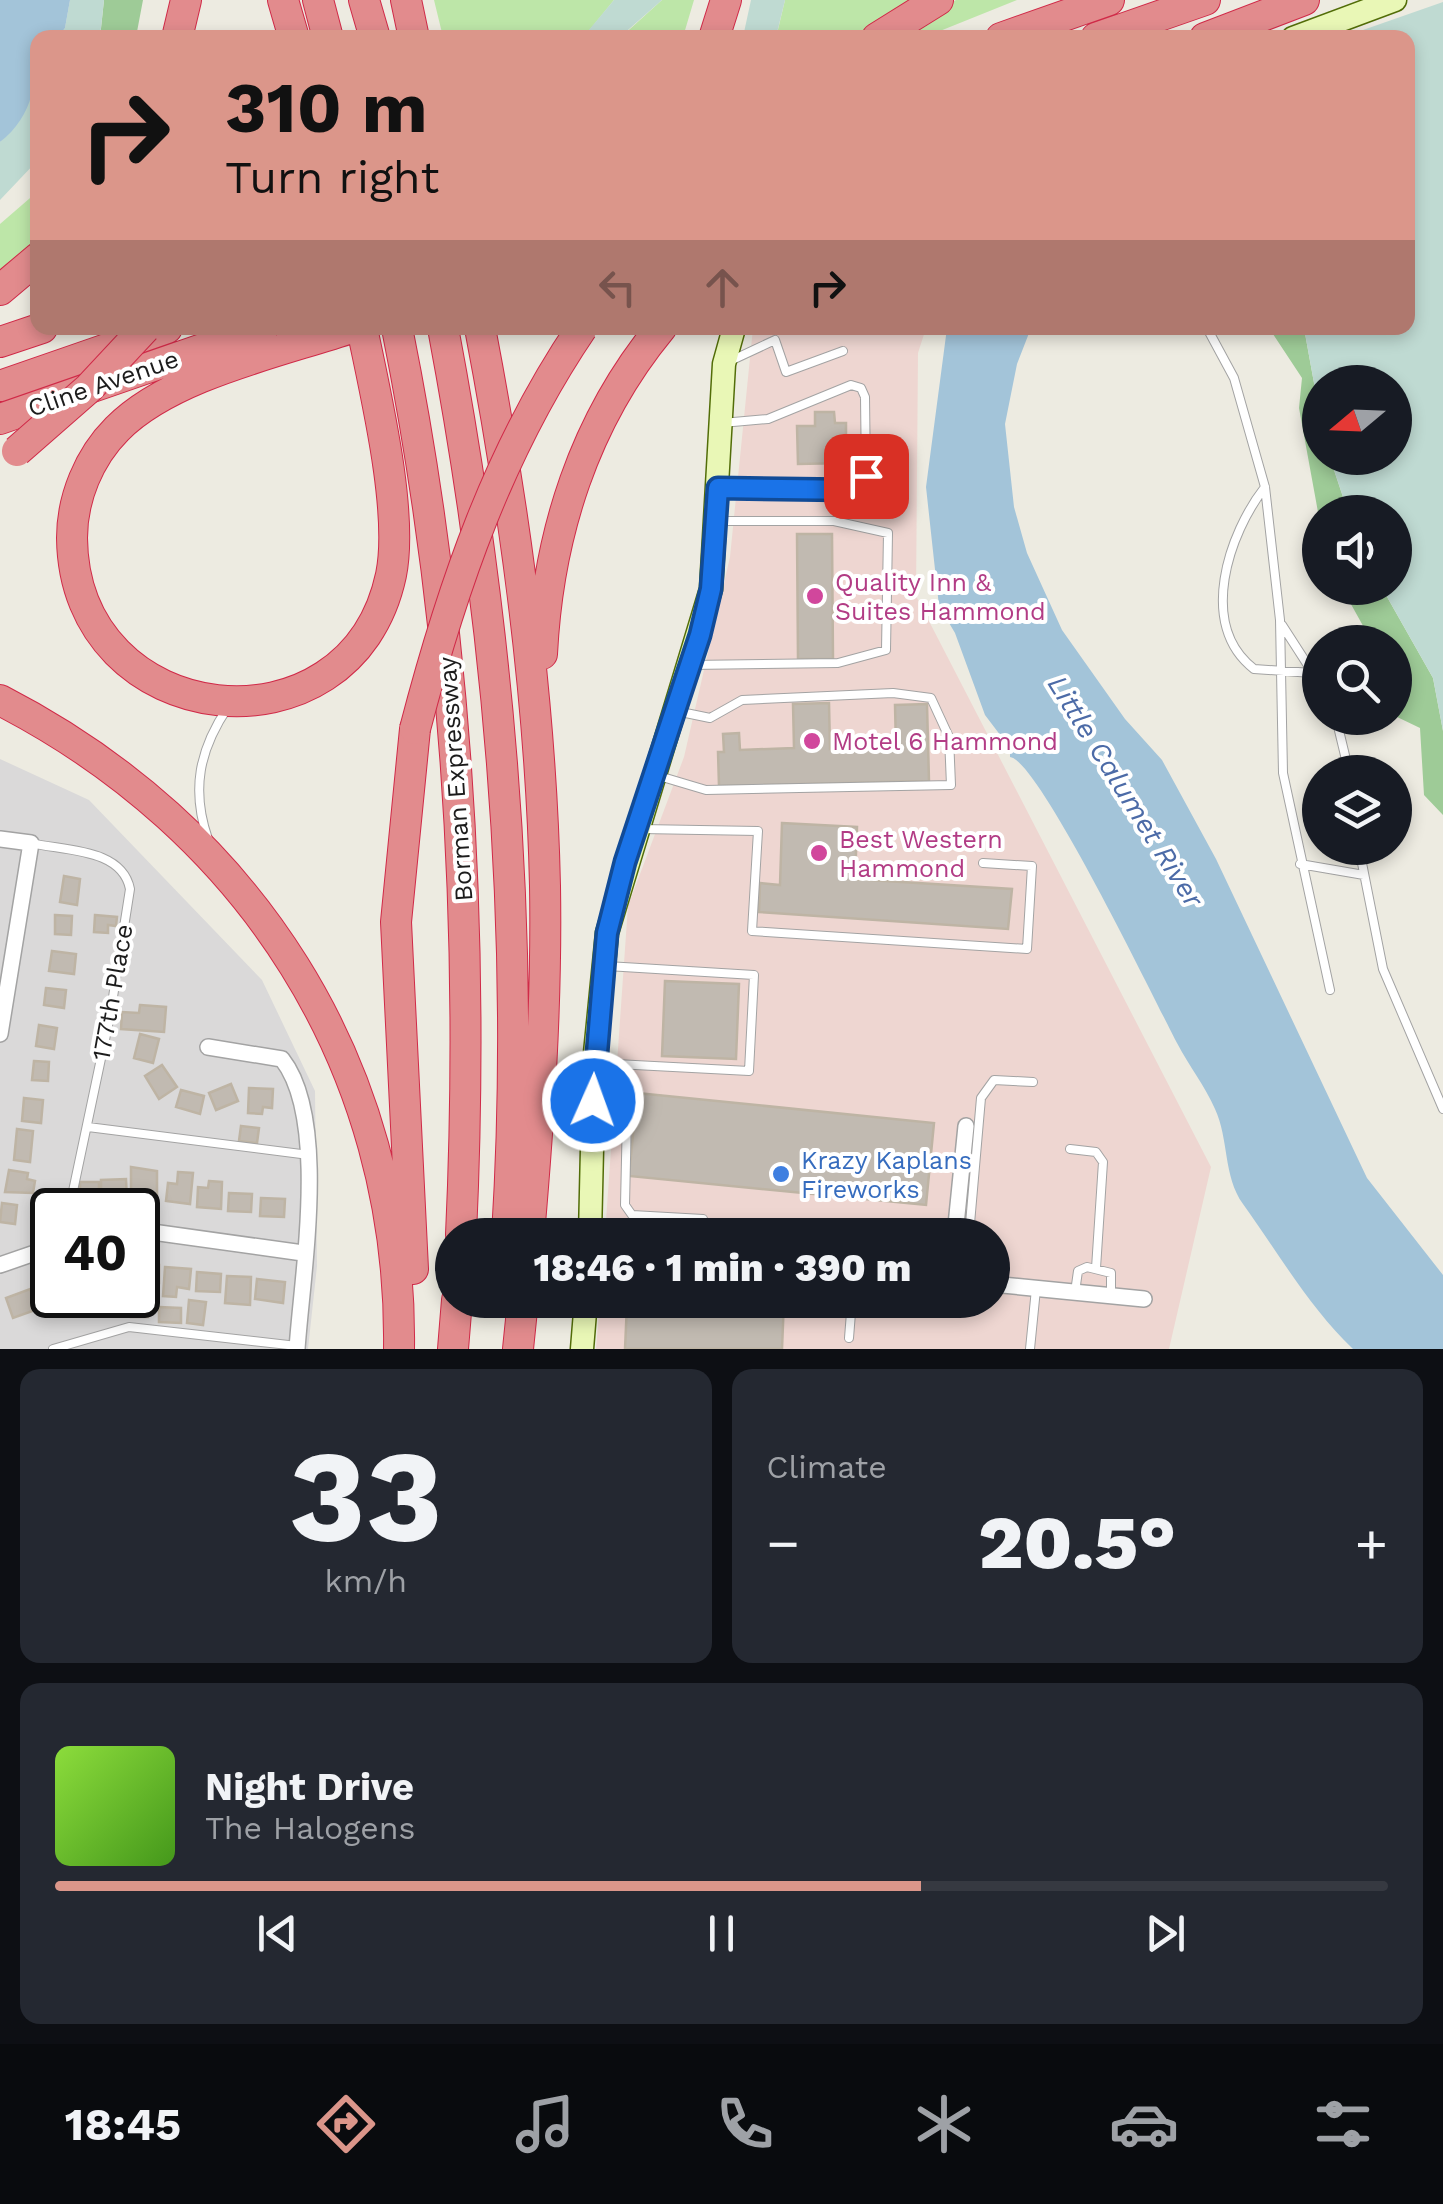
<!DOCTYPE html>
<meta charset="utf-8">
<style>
body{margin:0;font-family:"Work Sans",sans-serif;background:#242831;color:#f1f3f6;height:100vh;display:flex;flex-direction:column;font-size:38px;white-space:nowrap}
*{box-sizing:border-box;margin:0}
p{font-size:32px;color:#9ea1a6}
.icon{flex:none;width:55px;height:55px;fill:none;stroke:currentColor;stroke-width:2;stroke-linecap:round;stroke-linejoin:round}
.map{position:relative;height:1349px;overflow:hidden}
.details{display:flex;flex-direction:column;gap:20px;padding:20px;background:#0d0f14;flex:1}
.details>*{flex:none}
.top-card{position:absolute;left:30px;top:30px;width:1385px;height:305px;border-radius:20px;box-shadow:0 5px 15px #0003;background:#db968a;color:#111;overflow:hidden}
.needle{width:65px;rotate:251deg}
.tools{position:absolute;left:1302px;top:365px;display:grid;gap:20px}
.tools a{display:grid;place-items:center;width:110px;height:110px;border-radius:50%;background:#171b24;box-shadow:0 5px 15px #0003;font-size:50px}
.speed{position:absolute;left:30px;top:1188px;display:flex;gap:20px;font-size:50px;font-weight:700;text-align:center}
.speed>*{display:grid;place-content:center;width:130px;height:130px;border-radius:50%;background:#171b24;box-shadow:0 5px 15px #0003;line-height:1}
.speed .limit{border:5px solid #111;border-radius:15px;background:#fff;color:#111}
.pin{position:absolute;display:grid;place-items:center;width:85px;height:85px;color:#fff;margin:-42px;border-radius:20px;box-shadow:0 5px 15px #0006}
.me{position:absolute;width:110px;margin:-55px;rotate:2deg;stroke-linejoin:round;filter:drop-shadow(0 0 8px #0008)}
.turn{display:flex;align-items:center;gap:35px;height:210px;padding:0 30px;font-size:45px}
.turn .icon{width:130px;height:130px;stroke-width:2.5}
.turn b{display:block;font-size:70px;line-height:85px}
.lanes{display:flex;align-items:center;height:95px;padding:0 30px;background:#0003;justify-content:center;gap:50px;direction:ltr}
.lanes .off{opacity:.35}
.big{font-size:75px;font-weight:800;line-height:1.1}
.details .widget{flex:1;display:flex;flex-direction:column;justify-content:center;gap:15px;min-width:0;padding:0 35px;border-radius:20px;background:#242831}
.details .dial{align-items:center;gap:0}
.dial b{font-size:130px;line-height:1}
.song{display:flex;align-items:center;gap:30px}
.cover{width:120px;height:120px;border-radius:15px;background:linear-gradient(135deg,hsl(90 70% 55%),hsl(100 70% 35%))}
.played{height:10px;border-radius:5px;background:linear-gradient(90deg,#db968a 65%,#363941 65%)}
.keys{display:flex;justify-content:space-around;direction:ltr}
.heat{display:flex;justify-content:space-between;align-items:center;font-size:55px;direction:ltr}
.details .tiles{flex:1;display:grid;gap:20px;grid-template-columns:1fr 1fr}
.widget:last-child{grid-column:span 2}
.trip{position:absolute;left:435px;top:1218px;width:575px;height:100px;border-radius:50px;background:#171b24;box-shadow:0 5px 15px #0003;font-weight:800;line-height:100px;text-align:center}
.tabs{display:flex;height:160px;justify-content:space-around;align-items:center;background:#090b0e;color:#9ea1a6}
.tabs .icon{width:70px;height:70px}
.tabs .active{color:#db968a}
.tabs b{font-size:45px;color:#f1f3f6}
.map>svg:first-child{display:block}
.residential{fill:#dad9d9;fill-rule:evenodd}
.commercial{fill:#eed6d1}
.grass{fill:#bde6a8}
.forest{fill:#9ecb97}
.wetland{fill:#bfdad2}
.water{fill:#a3c4d9}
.building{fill:#c1bab1;stroke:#beb4a4;stroke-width:2.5}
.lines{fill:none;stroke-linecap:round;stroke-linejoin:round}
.lane-casing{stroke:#a3a3a3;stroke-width:10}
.street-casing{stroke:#a3a3a3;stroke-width:18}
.secondary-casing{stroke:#526d08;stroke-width:25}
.highway-casing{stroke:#d02a48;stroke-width:32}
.lane{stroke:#fff;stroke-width:8}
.street{stroke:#fff;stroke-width:15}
.secondary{stroke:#e9f7b6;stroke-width:22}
.highway{stroke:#e28b8d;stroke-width:30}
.highway-bridge-casing{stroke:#d02a48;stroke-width:32;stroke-linecap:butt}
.highway-bridge{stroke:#e28b8d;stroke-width:30}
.route-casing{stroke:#114b97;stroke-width:25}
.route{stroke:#1a73e8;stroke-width:18}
.hotel-dot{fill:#d1479c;stroke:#fff;stroke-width:4}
.shop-dot{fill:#3f7fe0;stroke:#fff;stroke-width:4}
.labels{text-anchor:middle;stroke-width:8;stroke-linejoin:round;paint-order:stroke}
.street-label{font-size:25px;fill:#1c1c1c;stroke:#fff}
.hotel-label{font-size:25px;fill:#b23c85;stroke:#fff;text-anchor:start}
.shop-label{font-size:25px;fill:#366cbe;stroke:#fff;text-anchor:start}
.water-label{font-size:28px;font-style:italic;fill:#4c6ba7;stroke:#fff}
</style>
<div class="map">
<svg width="1443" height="1349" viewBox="0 0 1443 1349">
<rect width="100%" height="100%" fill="#edebe1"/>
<path class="residential" d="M0 759 89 800 262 980 315 1091 317 1266 308 1349H0ZM52 1210H138V1295H52Z"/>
<path class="commercial" d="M753 328H926L918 353 916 596 1211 1167 1169 1349H596L600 1300H992V1235H605L628 906 684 757 730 557Z"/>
<path class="grass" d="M434 0H614L583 38 443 37Z
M662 0H694L683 37 620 38Z
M785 0H913L855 37 776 38Z
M956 0H1017L925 37 894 38Z
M37 192V241L0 275V224Z"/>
<path class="forest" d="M104 0H143L136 37 100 38Z
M1269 328H1304L1320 416V458H1330L1348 512H1320V523L1299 408 1302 378Z
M1342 588H1382L1433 678 1443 731V815L1424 795 1420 728 1395 716V642H1372Z"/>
<path class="wetland" d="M70 0H104L100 37 58 38 65 28Z
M614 0H662L620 37H583Z
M751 0H785L776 37H743Z
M1443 2V731L1433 678 1382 588H1395V512H1348L1330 458H1395V382H1320V416L1304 328H1408V38L1343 37Z
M37 85V161L0 200V142L19 121Z"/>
<path class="water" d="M0 0H70L65 28 58 37 38 38C38 77 34 116 0 142Z
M947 328H1031L1017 364 1005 424 1014 507 1027 553 1062 630 1125 719 1162 760 1216 859 1367 1178 1443 1275V1349H1353C1309 1307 1277 1251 1243 1204 1223 1176 1229 1139 1215 1109 1205 1086 1189 1066 1177 1043 1156 1003 1039 760 1010 757V748L985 715 955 633 939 606 926 487Z"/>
<path class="building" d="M815 412H834L835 423H846V463L798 464 797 426H815Z
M797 534H832L833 659H798Z
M829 703 830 749 896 748 895 705 927 704 929 781 719 786 718 752H724L723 734 739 733 740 750 794 748 793 704Z
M782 823 857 827 855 879 1012 889 1008 929 759 912 760 883 780 885Z
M64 876 80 879 77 905 60 902Z
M55 915 72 916 71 935 55 934Z
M95 915 117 917 116 926 108 925V933L94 932Z
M52 951 76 954 74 974 49 971Z
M665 981 739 984 736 1059 662 1056Z
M46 988 66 990 64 1008 44 1005Z
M140 1005 166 1007 164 1032 121 1029 122 1012 139 1013Z
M39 1025 57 1028 54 1049 36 1046Z
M140 1034 159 1039 153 1063 134 1058Z
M34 1061 49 1062 48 1081 32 1080Z
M162 1065 177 1087 159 1099 145 1076Z
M231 1084 238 1101 216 1110 209 1093Z
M249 1088 273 1089 272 1108 263 1107 262 1114 248 1113Z
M181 1090 204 1096 200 1114 176 1107Z
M637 1093 934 1123 926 1205 629 1176Z
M24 1098 43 1100 41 1123 22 1121Z
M241 1126 259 1128 257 1143 239 1141Z
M17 1129 33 1131 30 1162 14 1160Z
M131 1167 157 1171V1200H131Z
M9 1170 28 1173 27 1179 35 1181 33 1193 5 1192Z
M178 1172 193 1173 190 1204 166 1201 168 1183 177 1184Z
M126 1179 127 1200H101V1180Z
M209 1181 222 1182 221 1209 197 1207 198 1187 208 1188Z
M80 1182H99V1200H80Z
M229 1193 252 1194 251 1212 228 1211Z
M261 1198 285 1199 284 1217 260 1216Z
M2 1203 17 1205 15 1224 0 1222Z
M138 1265H159V1283H138Z
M165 1267 191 1269 189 1289 177 1287 176 1297 163 1296Z
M197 1272 221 1274 220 1292 196 1291Z
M227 1276 251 1277 250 1305 225 1303Z
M257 1279 285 1282 283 1303 255 1299Z
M52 1281V1295L66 1298 59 1301 62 1309 48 1314 45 1306 40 1308 33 1288Z
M30 1289 38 1309 13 1318 6 1298Z
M189 1300 206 1302 203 1325 187 1323Z
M710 1300H784L782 1349H625L627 1304 710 1307Z
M148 1301V1317H131V1302Z
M159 1307 181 1308V1323L159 1322Z"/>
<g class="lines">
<g class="lane-casing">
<path id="lane" d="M1207 328 1234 378 1265 487 1280 620 1283 773 1330 990
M728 362 775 340 786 372 843 351
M722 423 768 419 851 385 861 388 865 397 866 476 856 490 723 488
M1265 487C1229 533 1197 625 1254 669L1312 673
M1282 625 1320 684
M690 665 838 663 886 650 888 533 834 521H720
M1336 718 1349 772
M659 776 706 790 951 785 949 737 931 698 893 693 742 700 710 718 676 711
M641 829 758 831 752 931 1027 949 1032 866 983 863
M208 839C191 790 199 750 228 707
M31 843C64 851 122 848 130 889L110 1016 69 1210
M1359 848 1383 969 1443 1109
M1300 864 1364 875
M597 1063 749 1071 754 975 607 966
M597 1102 622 1106 627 1114 625 1205 632 1215 703 1219 702 1235
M88 1127 309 1155
M1070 1149 1096 1152 1103 1162 1096 1268
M969 1235 981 1098 994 1080 1033 1082
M992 1241 1001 1249 999 1285
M1075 1292 1078 1271 1087 1267 1111 1273V1296
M849 1338 852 1300
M53 1349 129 1327 297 1346
M1030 1349 1036 1289"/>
</g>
<g class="street-casing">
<path id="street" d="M0 839 31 843 0 1034
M208 1047 282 1059C329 1119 302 1274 297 1349
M138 1230 303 1253
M955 1235 966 1126
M0 1265 52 1247
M992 1284 1144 1299"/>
</g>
<g class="secondary-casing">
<path id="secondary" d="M1293 38 1395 0
M590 1235 594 1063 607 933 711 589 724 364 734 328
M582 1349 586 1300"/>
</g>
<g class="highway-casing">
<path id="highway" d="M283 0 294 38
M318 0 328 38
M364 0 375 38
M406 0 414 38
M177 38 186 0
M714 38 726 0
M877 38 938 0
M1001 38 1109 0
M1096 38 1205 0
M1205 38 1304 0
M0 290 38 258
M351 328C280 352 170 375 117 429 89 457 72 498 72 538 74 733 351 763 391 575 404 512 375 392 362 328
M397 328C457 626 475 932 461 1235
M443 328C499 625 526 933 507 1235
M480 328C515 511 541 699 545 886 547 1003 539 1119 529 1235
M0 342 42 328
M0 386 167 328
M0 419 263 328
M542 654C548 535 584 421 661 328
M0 700C249 828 403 1065 399 1349
M413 1269 396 922 415 729
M453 1349 457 1300
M518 1349 523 1300"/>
</g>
<use href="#lane" class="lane"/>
<use href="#street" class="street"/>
<use href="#secondary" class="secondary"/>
<use href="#highway" class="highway"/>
<g class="highway-bridge-casing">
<path id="highway-bridge" d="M17 451 89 388 145 328
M415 729C452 587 499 450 582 328"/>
</g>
<use href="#highway-bridge" class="highway-bridge"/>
</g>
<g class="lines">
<g class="route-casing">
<path id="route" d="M593 1101 607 933 625 862 700 635 711 589 718 488 856 490 866 476"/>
</g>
<use href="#route" class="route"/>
</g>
<g class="hotel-dot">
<circle cx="815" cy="596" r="10"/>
<circle cx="812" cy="741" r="10"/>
<circle cx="819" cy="853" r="10"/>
</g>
<circle class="shop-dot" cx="781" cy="1174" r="10"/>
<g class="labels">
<g class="street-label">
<text transform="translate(103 383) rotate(-19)" y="9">Cline Avenue</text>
<text transform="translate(455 779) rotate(-94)" y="9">Borman Expressway</text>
<text transform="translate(112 992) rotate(-80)" y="9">177th Place</text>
</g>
<g class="hotel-label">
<text x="835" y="591">Quality Inn &amp;<tspan x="835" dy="29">Suites Hammond</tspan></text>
<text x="832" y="750">Motel 6 Hammond</text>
<text x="839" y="848">Best Western<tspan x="839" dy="29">Hammond</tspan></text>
</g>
<g class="shop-label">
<text x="801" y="1169">Krazy Kaplans<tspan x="801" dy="29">Fireworks</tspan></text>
</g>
<g class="water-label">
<text transform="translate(1126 791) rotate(58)" y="10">Little Calumet River</text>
</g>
</g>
</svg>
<div class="tools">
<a><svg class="needle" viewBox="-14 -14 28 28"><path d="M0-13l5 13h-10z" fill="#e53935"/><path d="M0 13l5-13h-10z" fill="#9ea1a6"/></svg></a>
<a><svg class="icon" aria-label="sound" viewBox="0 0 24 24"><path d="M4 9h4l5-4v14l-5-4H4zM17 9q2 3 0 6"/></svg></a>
<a><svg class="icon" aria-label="search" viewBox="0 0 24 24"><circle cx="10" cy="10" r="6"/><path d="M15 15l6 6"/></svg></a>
<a><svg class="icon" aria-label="layers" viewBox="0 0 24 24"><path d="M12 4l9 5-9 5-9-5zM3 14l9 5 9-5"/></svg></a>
</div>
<div class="speed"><div class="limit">40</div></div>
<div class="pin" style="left:866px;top:476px;background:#d93025"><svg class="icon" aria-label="arrive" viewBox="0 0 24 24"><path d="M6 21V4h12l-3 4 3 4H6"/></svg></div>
<svg class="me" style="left:593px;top:1101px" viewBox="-20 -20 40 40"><circle r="17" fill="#1a73e8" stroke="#fff" stroke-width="3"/><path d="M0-11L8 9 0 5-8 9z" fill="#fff"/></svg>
<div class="trip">18:46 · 1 min · 390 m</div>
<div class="top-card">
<div class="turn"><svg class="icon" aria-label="right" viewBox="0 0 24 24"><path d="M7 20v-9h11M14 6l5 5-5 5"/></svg><div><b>310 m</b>Turn right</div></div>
<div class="lanes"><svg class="icon off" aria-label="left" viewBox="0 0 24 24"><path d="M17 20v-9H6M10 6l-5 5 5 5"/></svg><svg class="icon off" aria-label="ahead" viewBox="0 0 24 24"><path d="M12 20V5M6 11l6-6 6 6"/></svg><svg class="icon" aria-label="right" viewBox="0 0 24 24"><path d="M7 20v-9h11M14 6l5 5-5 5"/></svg></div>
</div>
</div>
<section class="details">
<div class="tiles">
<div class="widget dial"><b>33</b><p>km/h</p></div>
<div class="widget"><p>Climate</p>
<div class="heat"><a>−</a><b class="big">20.5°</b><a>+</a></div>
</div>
<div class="widget">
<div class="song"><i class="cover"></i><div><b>Night Drive</b><p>The Halogens</p></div></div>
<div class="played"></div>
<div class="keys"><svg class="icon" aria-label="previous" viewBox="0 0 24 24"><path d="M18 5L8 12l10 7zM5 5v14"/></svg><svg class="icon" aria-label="pause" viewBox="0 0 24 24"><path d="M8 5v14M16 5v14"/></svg><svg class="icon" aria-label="next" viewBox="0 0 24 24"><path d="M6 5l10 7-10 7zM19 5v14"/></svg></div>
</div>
</div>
</section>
<nav class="tabs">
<b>18:45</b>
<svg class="icon active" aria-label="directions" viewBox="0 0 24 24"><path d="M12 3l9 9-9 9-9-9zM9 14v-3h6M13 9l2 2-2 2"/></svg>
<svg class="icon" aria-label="music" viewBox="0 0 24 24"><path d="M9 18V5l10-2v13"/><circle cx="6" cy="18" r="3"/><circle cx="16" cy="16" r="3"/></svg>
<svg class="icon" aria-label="phone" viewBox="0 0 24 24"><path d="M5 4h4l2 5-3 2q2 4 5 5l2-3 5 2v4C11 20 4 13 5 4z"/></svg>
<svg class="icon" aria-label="climate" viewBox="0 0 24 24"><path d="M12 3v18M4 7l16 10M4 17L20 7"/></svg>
<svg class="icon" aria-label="car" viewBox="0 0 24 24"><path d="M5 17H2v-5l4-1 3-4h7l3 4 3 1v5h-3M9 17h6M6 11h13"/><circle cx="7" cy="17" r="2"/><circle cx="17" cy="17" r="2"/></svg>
<svg class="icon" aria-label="filters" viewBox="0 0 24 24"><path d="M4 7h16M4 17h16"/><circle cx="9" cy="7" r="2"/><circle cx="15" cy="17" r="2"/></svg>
</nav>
